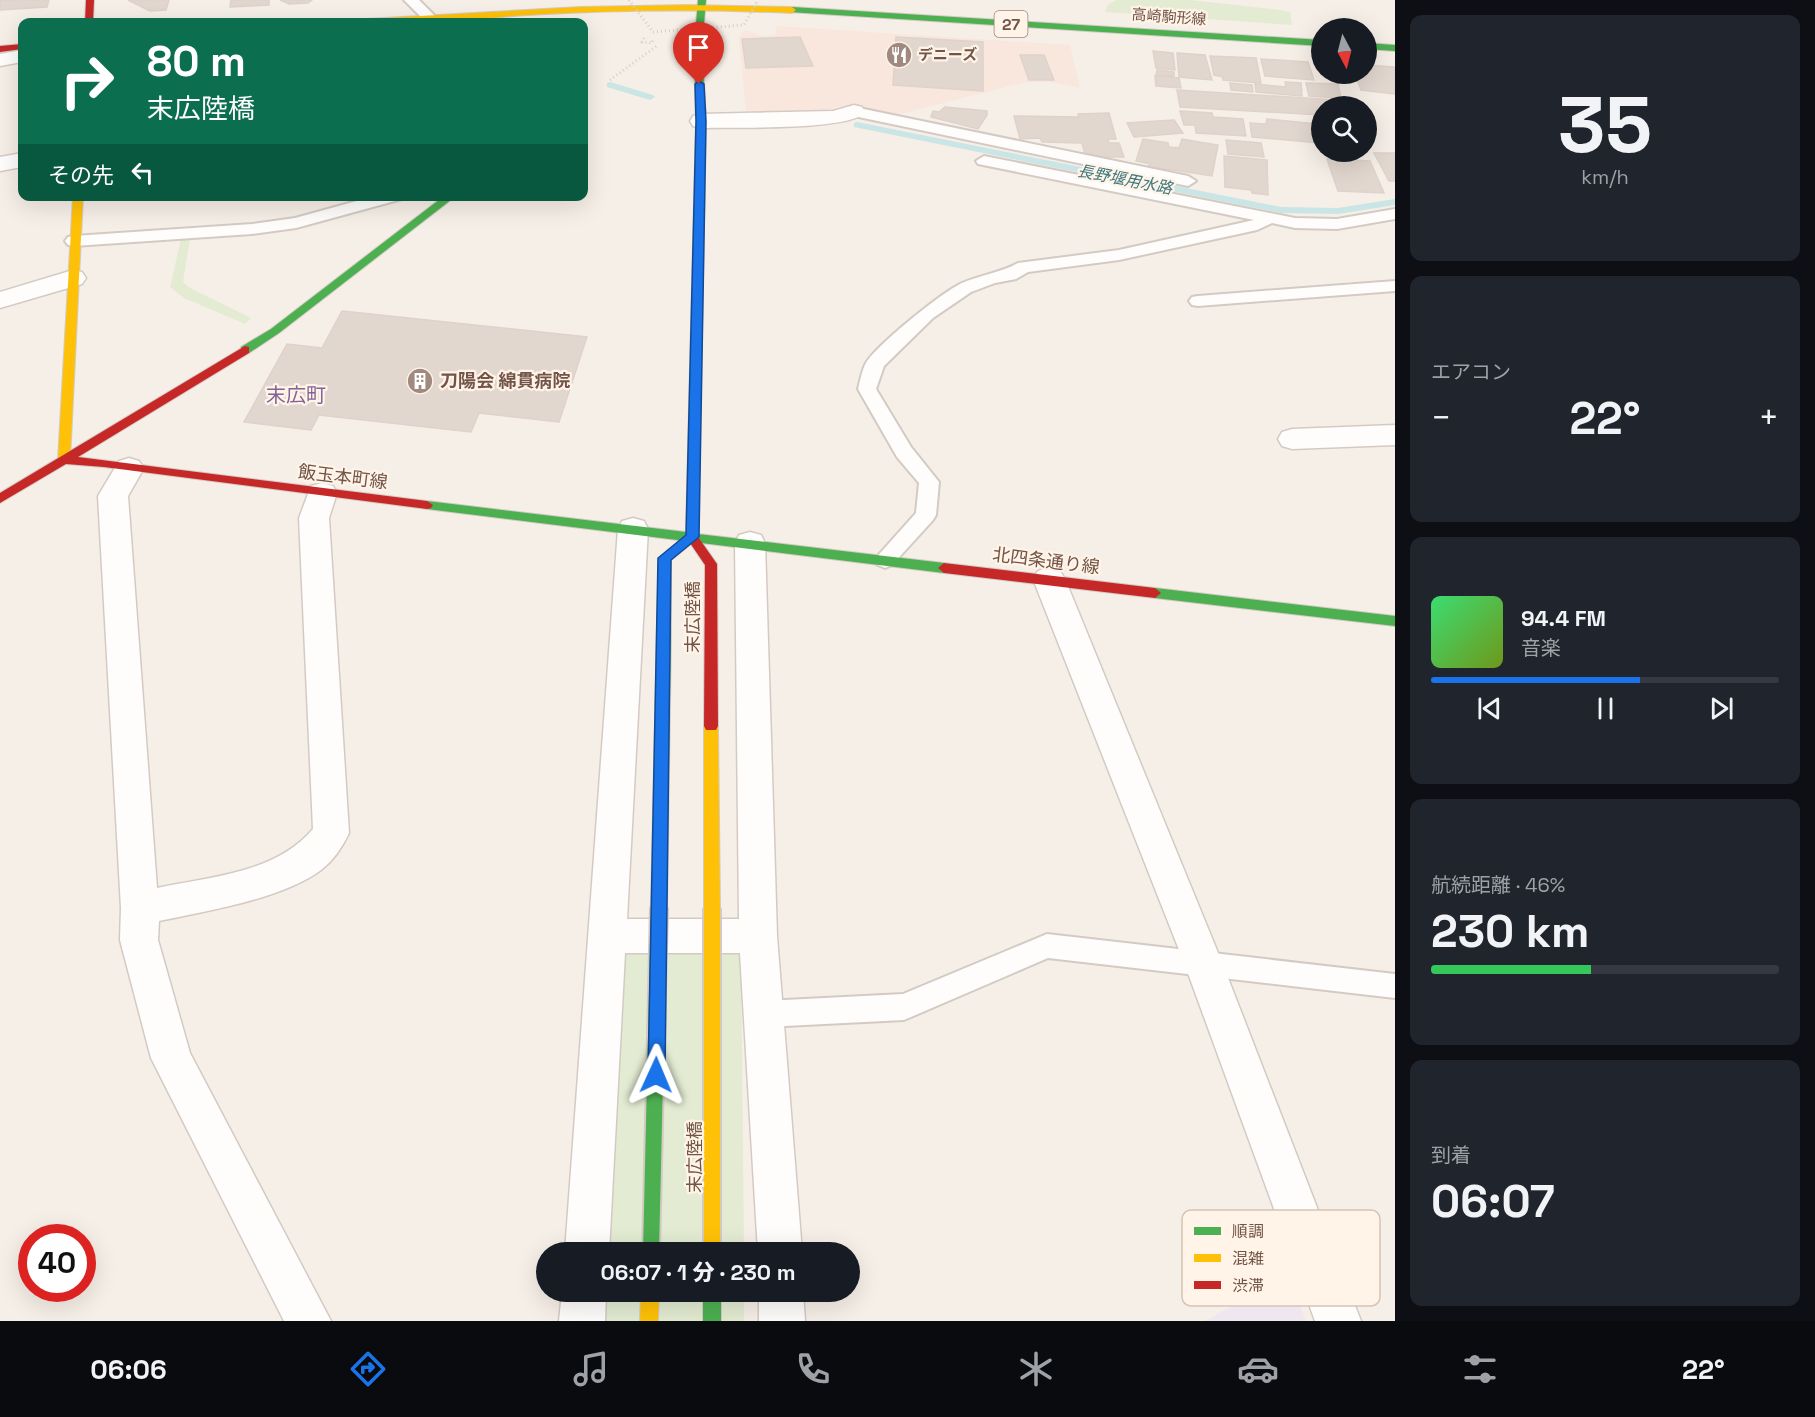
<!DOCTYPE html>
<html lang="ja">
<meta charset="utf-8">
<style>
body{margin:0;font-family:"Space Grotesk","Noto Sans JP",sans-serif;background:#20242c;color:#f1f3f6;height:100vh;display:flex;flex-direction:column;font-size:22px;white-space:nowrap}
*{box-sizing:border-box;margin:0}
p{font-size:20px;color:#9ea1a6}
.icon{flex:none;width:33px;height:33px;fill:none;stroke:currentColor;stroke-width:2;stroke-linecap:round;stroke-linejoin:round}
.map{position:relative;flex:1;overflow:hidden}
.details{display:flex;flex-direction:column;gap:15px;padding:15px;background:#0d0f14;width:420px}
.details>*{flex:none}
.top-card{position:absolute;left:18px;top:18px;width:570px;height:183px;border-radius:12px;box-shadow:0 6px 24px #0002;background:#0b6e4f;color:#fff;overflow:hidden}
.needle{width:39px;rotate:173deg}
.controls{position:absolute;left:1311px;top:18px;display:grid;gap:12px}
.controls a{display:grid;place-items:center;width:66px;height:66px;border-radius:50%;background:#171b24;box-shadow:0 6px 24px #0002;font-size:30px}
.speed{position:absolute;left:18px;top:1224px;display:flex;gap:12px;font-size:30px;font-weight:700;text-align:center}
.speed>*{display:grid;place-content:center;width:78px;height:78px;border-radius:50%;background:#171b24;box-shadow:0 6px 24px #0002;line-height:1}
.speed .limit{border:9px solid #d22;background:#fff;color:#111}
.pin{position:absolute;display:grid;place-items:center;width:51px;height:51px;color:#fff;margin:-62px -26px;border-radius:50% 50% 50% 0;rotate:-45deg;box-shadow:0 0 6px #0007}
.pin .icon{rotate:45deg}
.me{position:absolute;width:66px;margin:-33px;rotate:1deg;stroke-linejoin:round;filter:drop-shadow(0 0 4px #0008)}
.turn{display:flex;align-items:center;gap:21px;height:126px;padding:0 30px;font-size:27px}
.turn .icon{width:78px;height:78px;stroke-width:2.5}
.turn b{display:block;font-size:42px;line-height:51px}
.then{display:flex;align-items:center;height:57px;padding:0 30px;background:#0003;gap:12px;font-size:22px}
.big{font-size:45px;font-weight:800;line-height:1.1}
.details .tile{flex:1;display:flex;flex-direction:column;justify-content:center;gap:9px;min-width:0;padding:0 21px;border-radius:12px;background:#20242c}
.details .dial{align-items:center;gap:0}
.dial b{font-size:78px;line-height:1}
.song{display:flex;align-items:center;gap:18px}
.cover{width:72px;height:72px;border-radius:9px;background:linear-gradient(135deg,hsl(140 70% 55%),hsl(80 70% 35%))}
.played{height:6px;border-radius:3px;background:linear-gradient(90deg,#1a73e8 60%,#363941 60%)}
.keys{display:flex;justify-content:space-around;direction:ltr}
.heat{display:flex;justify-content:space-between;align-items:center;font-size:33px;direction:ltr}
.charge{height:9px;border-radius:4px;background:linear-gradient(90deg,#34c759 46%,#363941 0)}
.trip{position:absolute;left:536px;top:1242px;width:324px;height:60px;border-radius:30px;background:#171b24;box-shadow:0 6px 24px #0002;font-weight:800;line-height:60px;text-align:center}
.tabs{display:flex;height:96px;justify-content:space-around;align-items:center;background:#090b0e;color:#9ea1a6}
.tabs .icon{width:42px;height:42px}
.tabs .active{color:#1a73e8}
.tabs b{font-size:27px;color:#f1f3f6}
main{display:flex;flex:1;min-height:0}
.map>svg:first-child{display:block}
.commercial{fill:#f9e6dd}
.education{fill:#f0e6f0}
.green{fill:#e3ebd2}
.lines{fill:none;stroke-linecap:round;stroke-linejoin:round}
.stream{fill:#c9e5e5;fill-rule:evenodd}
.building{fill:#e2d7cf;stroke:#ded2ca;stroke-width:1.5}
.lane-casing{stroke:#d4cac4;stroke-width:4}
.street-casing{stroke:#d4cac4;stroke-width:3}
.fast-casing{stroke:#d4cac4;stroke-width:2}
.slow-casing{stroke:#d4cac4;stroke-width:2}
.jam-casing{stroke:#d4cac4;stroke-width:2}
.path{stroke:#d7cec9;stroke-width:3;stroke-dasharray:1 3;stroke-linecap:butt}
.lane{fill:#fefdfb;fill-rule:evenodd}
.street{fill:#fefdfb;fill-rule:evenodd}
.fast{fill:#4caf50;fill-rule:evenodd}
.slow{fill:#ffc107;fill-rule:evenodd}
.jam{fill:#c62828;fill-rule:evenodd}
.fast-bridge-casing{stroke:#d4cac4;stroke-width:20;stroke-linecap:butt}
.slow-bridge-casing{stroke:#d4cac4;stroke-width:20;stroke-linecap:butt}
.path-bridge{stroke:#d7cec9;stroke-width:3;stroke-dasharray:1 3;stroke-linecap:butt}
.fast-bridge{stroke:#4caf50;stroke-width:16}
.slow-bridge{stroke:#ffc107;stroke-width:16}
.route{fill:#1a73e8;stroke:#114b97;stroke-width:1.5}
.labels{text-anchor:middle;stroke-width:4.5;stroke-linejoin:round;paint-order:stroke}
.far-street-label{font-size:15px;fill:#725448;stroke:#fff4e7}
.far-poi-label{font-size:15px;font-weight:bold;fill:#725448;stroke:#fff4e7;text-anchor:start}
.shield{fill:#fff4e7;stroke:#9c8478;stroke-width:1.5}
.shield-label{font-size:16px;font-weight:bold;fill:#725448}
.far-water-label{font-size:16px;font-style:italic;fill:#3f787f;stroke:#fff4e7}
.poi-label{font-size:18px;font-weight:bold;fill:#725448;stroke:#fff4e7;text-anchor:start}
.street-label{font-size:18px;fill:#725448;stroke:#fff4e7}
.neighbourhood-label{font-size:20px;fill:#826496;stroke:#fff4e7}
.key{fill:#fff4e7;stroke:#d5c4b7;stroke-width:1.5}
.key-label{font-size:16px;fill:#725448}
</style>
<main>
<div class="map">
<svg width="1395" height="1321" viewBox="0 0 1395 1321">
<rect width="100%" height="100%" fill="#f6efe7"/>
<path class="commercial" d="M776 26 1070 45 1080 88 1051 82H1026L896 115 838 106 830 110 803 112H746L739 37 744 31H748L762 36 776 35Z"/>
<path class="education" d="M1289 1274 1306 1321H1205Z"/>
<path class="green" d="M1116 0H1190L1280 10 1290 12 1292 25 1105 12 1108 5Z
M190 238 183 282 190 288 251 318 245 324 184 298 170 287 181 239Z
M622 944 741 945 744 1252H607Z
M605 1292H744V1321H604Z"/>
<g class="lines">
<path class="stream" d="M610 82 653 95 655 97 650 100 607 87V83Z
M857 122 1281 207 1338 208 1395 199V205L1338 214 1281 213 854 127V123Z"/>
</g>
<path class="building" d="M0 0H49L47 7 0 10Z
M128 0H169L166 10 150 11Z
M231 0H269V5L230 7Z
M280 0H312L308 3 289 4Z
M800 37 813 66 746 68 742 39Z
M896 37 983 42V91L893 85Z
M1153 51 1173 53 1175 70 1156 68Z
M1177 53 1205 55 1212 80 1179 77Z
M1020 55H1044L1054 80H1029Z
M1210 56 1256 58 1261 83 1223 80V77L1214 75Z
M1261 59 1308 62 1314 80 1265 76Z
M1366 65 1395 67V94L1361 90 1357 79H1360L1358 74H1366Z
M1157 70 1174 72V76L1156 75Z
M1155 76 1179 78 1181 88 1156 86Z
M1285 82 1301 83 1302 96 1256 92 1255 84 1286 87Z
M1230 83 1252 85 1253 92 1231 90Z
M1306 83 1338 84 1341 98 1309 96Z
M1177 90 1336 100 1338 106H1322V115L1180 107Z
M945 107 987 111V115L978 129 931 117 933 111 939 112Z
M1180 111 1212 113 1213 117 1243 119 1246 136 1196 133 1195 125H1184Z
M1109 113 1116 139H1108L1109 143H1119L1124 157H1093L1092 154H1085L1082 143 1042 142 1040 138 1020 139 1014 116 1079 117 1078 114Z
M1267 119 1317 124 1319 143 1252 137 1250 123 1266 124Z
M1174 120 1183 133 1134 137 1127 123Z
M1143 139 1168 143 1169 147 1179 148 1182 139 1218 145 1212 176 1148 166 1151 164 1136 161Z
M1226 140 1261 143 1264 157 1228 154Z
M1374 153H1395V181H1389Z
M1224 156 1267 160 1268 195 1252 193 1251 190 1225 187Z
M1327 159 1370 161 1384 193 1338 191Z
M342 311 587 337 559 422 479 413 471 432 319 415 311 430 244 422 287 344 322 348Z"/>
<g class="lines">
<g class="lane-casing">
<path id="lane" d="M404 0H419L438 19 436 22H426Z
M854 107 1188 176 1196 181 1188 186 849 115 846 112 849 109Z
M984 156 1295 218 1337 219 1395 209V219L1337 229 1295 228 1272 223 1257 230 1119 260 1028 272 1016 279 995 283 971 292 933 318 884 366 876 389 911 447 939 482 936 515 933 520 892 565 885 568 878 565 874 560 916 513 919 483 897 457 858 389C860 381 862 370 866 363 877 345 942 292 962 283 980 275 1000 273 1018 263L1119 250 1254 220 978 164 976 161Z
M375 196H404L402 199 296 228 252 234 74 246 68 245 65 241 68 237 74 236 252 224 295 218Z
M1395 281V291L1198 306 1192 305 1189 301 1192 297 1198 296Z
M1047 934 1395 974V998L1048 958 904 1020 765 1027 755 1023 751 1014 755 1005 765 1001 903 994Z"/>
</g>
<g class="street-casing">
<path id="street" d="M22 50V62L0 66V54Z
M854 105 862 107 865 112C852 131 729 127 701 128L693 126 690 121 693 116 701 114 833 111Z
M22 153V167L0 171V157Z
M73 270 82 272 86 278 82 284 0 308V292Z
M1395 425V445L1292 449 1282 446 1278 439 1282 432 1292 429Z
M129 458 139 461 144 468 128 496 157 888C210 877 276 873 313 829L299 518 311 486 322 483 333 486 337 493 329 518 349 833C343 846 333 861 321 870 282 899 207 911 159 921L158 940 190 1053 331 1321H284L151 1058 120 940 121 908 98 496 119 461Z
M633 518 644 521 648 529 627 919H739L735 543 739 535 750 532 761 535 765 543 777 936 802 1252H758L740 953H625L609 1252H565L618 529 622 521Z
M1049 567 1060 571 1065 579 1223 965 1361 1321H1315L1185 965 1033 579 1038 571Z
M562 1292H606L605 1321H559Z
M759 1292H803L805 1321H759Z"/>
</g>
<g class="fast-casing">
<path id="fast" d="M698 0H706L702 47 706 121 698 534 944 563 950 568 949 571 944 573 427 509 421 505 427 501 686 532 696 121 694 47Z
M792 7 1322 40V46L789 12 788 10Z
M1366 43 1395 45V51L1366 49Z
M444 196H456L279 333 249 353H241V347L271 329Z
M1155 588 1395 616V626L1155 598 1149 593Z
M664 626 671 631 667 907 664 912 659 914 654 912 651 907 657 631Z
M703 1292H721V1321H703Z"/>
</g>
<g class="slow-casing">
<path id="slow" d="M686 5 792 7 796 10 792 13C703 9 615 10 527 15 476 18 411 28 363 22L367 19 580 7Z
M73 196H83L70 460 64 464 58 460Z
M692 532 698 537 696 540 671 560V631L664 636 657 631 659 558Z
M711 720 716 722 718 726 720 908 717 913 712 915 707 913 704 908V726L706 722Z
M641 1292H659L658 1321H640Z"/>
</g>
<g class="jam-casing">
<path id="jam" d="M86 0H94L93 22H85Z
M22 44V49L0 52V46Z
M245 346 249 347V353L78 457 427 501 433 505 431 508 427 509 104 467 66 464 0 503V493Z
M692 532 696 534 717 564 718 726 716 730H706L704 726 705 565 686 537Z
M944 563 1155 588 1161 593 1155 598 944 573 938 568Z"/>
</g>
<path class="path" d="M644 38 642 42 652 43 653 39
M610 80 658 45"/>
<use href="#lane" class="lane"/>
<use href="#street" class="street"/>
<use href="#fast" class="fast"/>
<use href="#slow" class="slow"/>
<use href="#jam" class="jam"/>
<g class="fast-bridge-casing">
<path id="fast-bridge" d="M651 1252 659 907"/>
</g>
<g class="slow-bridge-casing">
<path id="slow-bridge" d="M712 908V1252"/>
</g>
<path class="path-bridge" d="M629 0 653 32 744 25 758 0"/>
<use href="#fast-bridge" class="fast-bridge"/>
<use href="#slow-bridge" class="slow-bridge"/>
</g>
<path class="route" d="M699 81 704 84 706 121 699 537 671 560 665 1075 662 1081 656 1083 650 1081 648 1075 658 558 686 535 696 121 695 84Z"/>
<defs>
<g id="restaurant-disc" transform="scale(1.35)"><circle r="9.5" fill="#a08a80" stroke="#fff4e7"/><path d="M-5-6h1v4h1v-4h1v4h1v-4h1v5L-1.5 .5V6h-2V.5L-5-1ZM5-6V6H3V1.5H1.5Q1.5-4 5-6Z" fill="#fff"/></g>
<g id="building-disc" transform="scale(1.35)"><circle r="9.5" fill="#a08a80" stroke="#fff4e7"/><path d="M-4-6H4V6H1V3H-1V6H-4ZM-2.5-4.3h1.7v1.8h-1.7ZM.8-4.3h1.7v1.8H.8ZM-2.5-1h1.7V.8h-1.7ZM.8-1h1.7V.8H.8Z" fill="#fff"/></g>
</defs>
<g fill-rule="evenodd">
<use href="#restaurant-disc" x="899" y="55"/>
<use href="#building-disc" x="420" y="381"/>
</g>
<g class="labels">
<g class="far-street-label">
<text transform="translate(1169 17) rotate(4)" y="5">高崎駒形線</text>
</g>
<g class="far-poi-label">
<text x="918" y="60">デニーズ</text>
</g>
<rect class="shield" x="994.5" y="11" width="33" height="26" rx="4.5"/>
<g class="shield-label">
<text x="1011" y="30">27</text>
</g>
<g class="far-water-label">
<text transform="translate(1125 179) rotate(11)" y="6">長野堰用水路</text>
</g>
<g class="poi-label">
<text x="440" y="387">刀陽会 綿貫病院</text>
</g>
<g class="street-label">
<text transform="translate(343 477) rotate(7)" y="6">飯玉本町線</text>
<text transform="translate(1046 561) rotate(7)" y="6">北四条通り線</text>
<text transform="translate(693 617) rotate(-90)" y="6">末広陸橋</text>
<text transform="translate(695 1157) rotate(-90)" y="6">末広陸橋</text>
</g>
<g class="neighbourhood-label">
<text x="296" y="402">末広町</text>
</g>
</g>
<rect x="1182" y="1210" width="198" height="96" rx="9" class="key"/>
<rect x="1194" y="1227" width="27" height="8" fill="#4caf50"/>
<rect x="1194" y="1254" width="27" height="8" fill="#ffc107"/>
<rect x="1194" y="1281" width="27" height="8" fill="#c62828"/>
<g class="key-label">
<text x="1232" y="1237">順調</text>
<text x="1232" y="1264">混雑</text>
<text x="1232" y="1291">渋滞</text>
</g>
</svg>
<div class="controls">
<a><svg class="needle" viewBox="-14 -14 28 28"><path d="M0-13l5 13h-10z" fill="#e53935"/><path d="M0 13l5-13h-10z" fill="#9ea1a6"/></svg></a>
<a><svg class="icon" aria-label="search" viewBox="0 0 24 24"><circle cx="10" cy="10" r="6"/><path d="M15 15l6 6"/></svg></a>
</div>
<div class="speed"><div class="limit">40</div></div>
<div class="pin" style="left:699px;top:84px;background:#d93025"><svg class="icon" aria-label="arrive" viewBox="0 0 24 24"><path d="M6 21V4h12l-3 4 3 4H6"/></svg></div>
<svg class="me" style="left:656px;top:1075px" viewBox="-20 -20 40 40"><path d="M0-17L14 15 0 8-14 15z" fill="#1a73e8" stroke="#fff" stroke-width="4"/></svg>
<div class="trip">06:07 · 1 分 · 230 m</div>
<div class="top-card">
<div class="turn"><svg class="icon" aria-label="right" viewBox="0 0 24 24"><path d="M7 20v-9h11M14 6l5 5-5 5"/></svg><div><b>80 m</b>末広陸橋</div></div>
<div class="then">その先<svg class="icon" aria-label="left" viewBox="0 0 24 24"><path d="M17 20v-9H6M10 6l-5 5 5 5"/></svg></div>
</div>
</div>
<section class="details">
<div class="tile dial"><b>35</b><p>km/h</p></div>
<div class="tile"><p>エアコン</p>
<div class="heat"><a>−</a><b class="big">22°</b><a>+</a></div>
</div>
<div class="tile">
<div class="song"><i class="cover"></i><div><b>94.4 FM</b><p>音楽</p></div></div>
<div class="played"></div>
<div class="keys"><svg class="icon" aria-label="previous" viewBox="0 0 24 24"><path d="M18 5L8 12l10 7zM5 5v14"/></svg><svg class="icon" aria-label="pause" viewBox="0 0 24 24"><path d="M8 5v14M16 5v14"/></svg><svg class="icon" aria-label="next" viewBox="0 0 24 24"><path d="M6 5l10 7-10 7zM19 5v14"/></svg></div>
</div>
<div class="tile"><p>航続距離 · 46%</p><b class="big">230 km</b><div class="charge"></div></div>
<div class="tile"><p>到着</p><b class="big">06:07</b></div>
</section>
</main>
<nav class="tabs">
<b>06:06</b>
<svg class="icon active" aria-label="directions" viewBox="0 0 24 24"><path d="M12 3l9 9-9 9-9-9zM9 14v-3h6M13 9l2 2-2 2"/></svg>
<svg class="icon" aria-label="music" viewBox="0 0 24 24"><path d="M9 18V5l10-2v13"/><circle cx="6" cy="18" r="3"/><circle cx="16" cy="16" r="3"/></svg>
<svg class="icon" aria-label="phone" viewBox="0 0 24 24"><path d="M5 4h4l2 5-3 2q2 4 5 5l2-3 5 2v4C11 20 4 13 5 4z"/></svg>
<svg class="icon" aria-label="climate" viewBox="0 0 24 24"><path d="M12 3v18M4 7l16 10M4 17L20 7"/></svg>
<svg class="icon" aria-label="car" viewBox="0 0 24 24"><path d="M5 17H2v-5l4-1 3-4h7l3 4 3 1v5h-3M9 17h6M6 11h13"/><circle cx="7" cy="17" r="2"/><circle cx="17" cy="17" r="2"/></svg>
<svg class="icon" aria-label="filters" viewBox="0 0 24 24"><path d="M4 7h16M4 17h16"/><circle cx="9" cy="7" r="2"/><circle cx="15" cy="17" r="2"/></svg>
<b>22°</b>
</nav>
